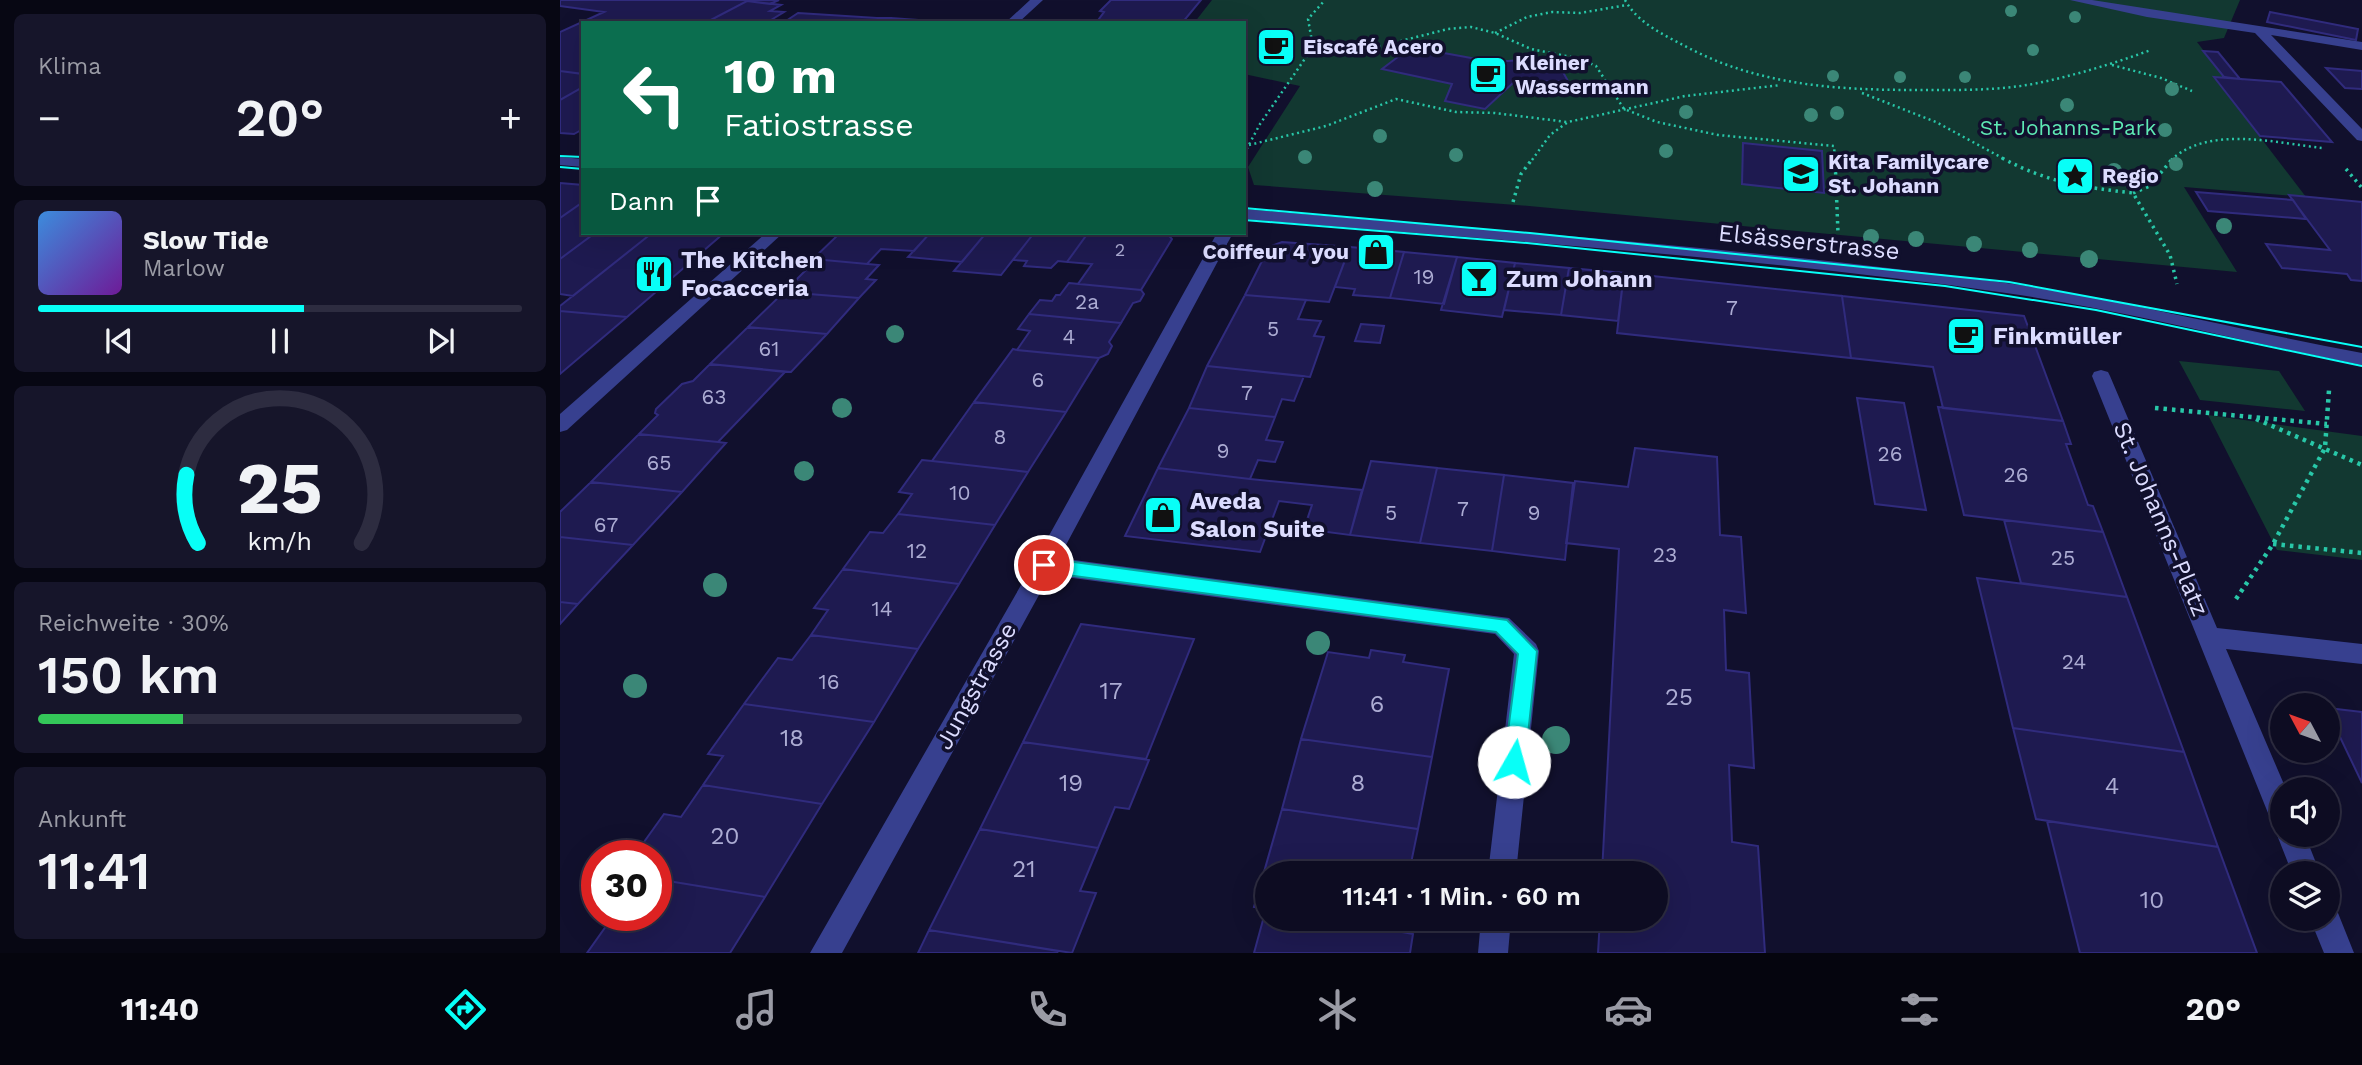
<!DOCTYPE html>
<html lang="de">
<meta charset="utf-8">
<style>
body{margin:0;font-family:"Work Sans",sans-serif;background:#16152a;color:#f1f3f6;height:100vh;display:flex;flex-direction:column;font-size:26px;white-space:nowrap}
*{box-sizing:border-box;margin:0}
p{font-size:23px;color:#9a9ba5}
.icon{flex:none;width:38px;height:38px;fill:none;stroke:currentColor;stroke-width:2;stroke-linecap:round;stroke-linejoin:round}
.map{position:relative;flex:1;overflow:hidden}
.drawer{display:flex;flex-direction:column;gap:14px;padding:14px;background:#070713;width:560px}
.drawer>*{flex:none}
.banner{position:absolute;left:21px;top:21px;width:665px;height:214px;border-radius:0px;box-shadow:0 7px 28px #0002,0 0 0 2px #2d2c40;background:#0b6e4f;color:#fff;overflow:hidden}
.needle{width:46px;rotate:311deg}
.fabs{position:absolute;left:1710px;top:693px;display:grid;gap:14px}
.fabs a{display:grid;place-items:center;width:70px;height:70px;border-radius:50%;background:#0d0c22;box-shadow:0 7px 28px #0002,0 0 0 2px #2d2c40;font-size:35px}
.speed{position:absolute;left:21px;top:840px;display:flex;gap:14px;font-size:35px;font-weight:700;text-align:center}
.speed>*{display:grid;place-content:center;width:91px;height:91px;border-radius:50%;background:#0d0c22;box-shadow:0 7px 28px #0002,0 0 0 2px #2d2c40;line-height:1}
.speed .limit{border:10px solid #d22;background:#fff;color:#111}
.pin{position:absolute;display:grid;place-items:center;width:60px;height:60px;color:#fff;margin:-30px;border:4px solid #fff;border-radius:50%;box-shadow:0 2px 7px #0007}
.me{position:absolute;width:77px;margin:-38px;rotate:7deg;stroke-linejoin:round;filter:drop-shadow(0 0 5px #0008)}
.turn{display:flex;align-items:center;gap:24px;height:147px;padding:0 28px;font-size:32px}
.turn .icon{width:91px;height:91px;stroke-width:2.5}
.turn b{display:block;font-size:49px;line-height:60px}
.then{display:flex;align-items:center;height:66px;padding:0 28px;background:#0003;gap:14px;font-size:26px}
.big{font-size:52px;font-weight:600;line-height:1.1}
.drawer .card{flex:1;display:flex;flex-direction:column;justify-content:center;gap:10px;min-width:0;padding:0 24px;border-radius:10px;background:#16152a}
.drawer .dial{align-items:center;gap:0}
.dial svg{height:182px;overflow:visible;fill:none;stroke:#2d2c40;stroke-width:7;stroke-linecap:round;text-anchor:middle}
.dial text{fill:#f1f3f6;stroke:none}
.song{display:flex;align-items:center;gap:21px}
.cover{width:84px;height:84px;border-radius:10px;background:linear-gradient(135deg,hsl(210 70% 55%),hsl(280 70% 35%))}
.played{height:7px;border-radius:4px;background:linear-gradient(90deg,#08fff7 55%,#2d2c40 55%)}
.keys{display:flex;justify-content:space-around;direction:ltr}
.heat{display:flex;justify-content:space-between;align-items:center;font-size:38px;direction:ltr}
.charge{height:10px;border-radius:5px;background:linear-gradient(90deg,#34c759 30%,#2d2c40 0)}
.trip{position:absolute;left:695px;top:861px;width:413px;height:70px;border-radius:35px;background:#0d0c22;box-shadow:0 7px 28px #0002,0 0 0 2px #2d2c40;font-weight:600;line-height:70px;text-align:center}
.dock{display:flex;height:112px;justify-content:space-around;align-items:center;background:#05050e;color:#9a9ba5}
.dock .icon{width:49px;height:49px}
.dock .current{color:#08fff7}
.dock b{font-size:32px;color:#f1f3f6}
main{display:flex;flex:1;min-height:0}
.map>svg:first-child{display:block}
.green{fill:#123831}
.building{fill:#1e1a50;stroke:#302b7d;stroke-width:2}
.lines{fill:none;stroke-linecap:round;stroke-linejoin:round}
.path-far2{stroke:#28c7a8;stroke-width:2.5;stroke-dasharray:2 3.5;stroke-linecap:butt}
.path-far1{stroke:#28c7a8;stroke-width:3.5;stroke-dasharray:2.5 4.5;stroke-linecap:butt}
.path{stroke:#28c7a8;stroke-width:4.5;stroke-dasharray:3.5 5;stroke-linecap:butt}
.minor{fill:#37408f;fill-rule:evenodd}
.tram{stroke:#08fff7;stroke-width:2}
.tree{fill:#3b8777}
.route{fill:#08fff7;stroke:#05a6a1;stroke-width:2}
.labels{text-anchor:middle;stroke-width:7;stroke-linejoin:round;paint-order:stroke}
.far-number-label{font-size:18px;fill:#acacd3}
.far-poi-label{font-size:21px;font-weight:bold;fill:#dcdcff;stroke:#11102d;text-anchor:start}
.far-park-label{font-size:21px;fill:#5ee9b4;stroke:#11102d}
.number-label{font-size:21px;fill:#acacd3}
.street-label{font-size:24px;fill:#dcdcff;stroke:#11102d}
.poi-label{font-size:24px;font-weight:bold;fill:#dcdcff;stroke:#11102d;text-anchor:start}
.near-number-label{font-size:24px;fill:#acacd3}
</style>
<main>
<section class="drawer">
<div class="card"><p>Klima</p>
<div class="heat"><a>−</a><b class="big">20°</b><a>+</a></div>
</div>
<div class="card">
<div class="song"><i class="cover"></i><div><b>Slow Tide</b><p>Marlow</p></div></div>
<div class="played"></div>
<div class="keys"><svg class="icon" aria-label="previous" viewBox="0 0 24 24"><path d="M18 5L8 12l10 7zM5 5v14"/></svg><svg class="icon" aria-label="pause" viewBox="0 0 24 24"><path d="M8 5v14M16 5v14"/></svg><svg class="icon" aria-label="next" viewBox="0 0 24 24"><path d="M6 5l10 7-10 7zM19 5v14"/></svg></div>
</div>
<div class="card dial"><svg viewBox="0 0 100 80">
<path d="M14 69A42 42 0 1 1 86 69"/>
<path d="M14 69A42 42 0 0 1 9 39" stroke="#08fff7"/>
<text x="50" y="56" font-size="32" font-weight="700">25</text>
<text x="50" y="72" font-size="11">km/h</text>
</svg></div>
<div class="card"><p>Reichweite · 30%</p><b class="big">150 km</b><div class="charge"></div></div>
<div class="card"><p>Ankunft</p><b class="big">11:41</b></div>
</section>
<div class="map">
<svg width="1802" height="953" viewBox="0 0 1802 953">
<rect width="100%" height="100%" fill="#11102d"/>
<path class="green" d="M652 0H1680L1664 38 1637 42 1664 77 1655 78 1746 197 1624 187 1677 272 969 206 694 185 688 167 740 86 684 74V23H634Z
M1619 361 1719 371 1745 411 1640 400Z
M1648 415 1802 436V560L1717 550Z"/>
<path class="building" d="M0 0H219L210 4 187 1 145 23H23V74L0 71V32L44 12 0 6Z
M551 0H641L622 23H536L544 12 540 11Z
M187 1 221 5 210 11 224 12 206 23H145Z
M1710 12 1798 29 1796 40 1707 22Z
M238 13 318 18 311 23H223Z
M318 18H331L400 23H311Z
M727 42 726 52H708L710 43Z
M851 47 933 62 995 58 1008 81 954 82 925 109 885 101 892 84 822 69Z
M1643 51 1658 52 1680 79 1664 77Z
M1766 68 1802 71V89L1785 88Z
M0 71 23 74V87L0 100Z
M1654 77 1721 82 1772 142 1700 136Z
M23 87V129L14 134 0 133V100Z
M1183 143 1262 151 1264 193 1182 184Z
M0 183 23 185V202L0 218Z
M1636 192 1733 200 1746 219 1648 211Z
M1729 195 1802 202V281L1791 280 1787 274 1722 268 1706 244 1770 250Z
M23 202V233H35L0 259V218Z
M35 233H92L13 296 0 294V259Z
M92 233H164L67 317 0 311V306Z
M280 233H370L354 251 321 249 307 264 253 259Z
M370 233H426L402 262 348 257Z
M426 233H474L441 275 394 271Z
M474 233H528L507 262 498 261 491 268 464 266 467 261 453 260Z
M528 233H607L612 239 581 290 518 284 532 264 507 262Z
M722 242 790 247 769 302 685 295 709 247Z
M790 247 844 252 830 298 793 295 795 289 775 287Z
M844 252 897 257 884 304 830 298Z
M897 257 955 263 942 317 881 310Z
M253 259 319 265 306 279 316 280 299 298 224 292 255 261Z
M955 263 1009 268 1001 315 944 310Z
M1009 268 1064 273 1058 321 1001 315Z
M1064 273 1282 296 1291 358 1057 333Z
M509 283 581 290 584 294 580 301 573 303 561 323 469 314 480 300 492 301 496 295H500Z
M224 292 299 298 267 334 188 327Z
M685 295 746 300 738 319 761 321 754 336 764 337 750 377 647 366Z
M1282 296 1464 316 1503 421 1383 408 1373 367 1291 358Z
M0 311 67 317 0 374Z
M469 314 561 323 549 342 552 346 548 354 539 358 457 350 470 331 458 329Z
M801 324 824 326 820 343 795 341Z
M188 327 267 334 231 372 150 364Z
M453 349 457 350 539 358 506 412 414 402Z
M150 364 225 372 158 442 79 434 98 415 95 413 96 409 122 384 133 381Z
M647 366 744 376 734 401 722 399 715 417 629 408Z
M1297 398 1344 403 1366 510 1315 504Z
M414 402 506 412 468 472 372 461Z
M1378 407 1503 421 1511 444H1506L1528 505 1533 506 1543 532 1404 515Z
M629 408 715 417 706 440 723 442 715 462 698 460 690 479 598 468Z
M79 434 158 442 166 443 122 492 31 482Z
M1075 448 1157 457 1160 535 1181 537 1186 613 1164 610 1166 670 1189 673 1194 768 1169 765 1172 842 1198 846 1205 953H1038L1040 919H1096V873H1042L1059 549 1006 543 1015 481 1068 487Z
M362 460 372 461 468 472 435 525 338 514 352 494 339 492Z
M811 461 877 468 860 543 790 535Z
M598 468 690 479 802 490 790 535 744 529 752 505 719 501 700 552 565 536Z
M877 468 944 475 932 551 860 543Z
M944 475 1013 483 1005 560 932 551Z
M31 482 122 492 73 545 0 537V512Z
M338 514 435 525 399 584 283 569 310 532 323 533Z
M1444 520 1543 532 1567 597 1461 583Z
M0 537 73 545 18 604 0 602Z
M283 569 399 584 358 649 251 635 268 610 254 608Z
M1417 578 1567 597 1624 752 1453 728Z
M0 602 18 604 0 624Z
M521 624 634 639 586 759 463 742Z
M251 635 358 649 314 722 184 704 218 658 232 660Z
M811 650 845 655 843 662 889 669 872 757 741 739 768 652 809 658Z
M184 704 314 722 262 804 143 785 163 756 148 754Z
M1768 708 1802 712V783L1768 712Z
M1453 728 1624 752 1658 847 1476 819Z
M741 739 872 757 858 829 722 809Z
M463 742 589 760 569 809 555 807 538 848 420 829Z
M143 785 262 804 205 897 96 879V856H74L104 814 121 817Z
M722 809 858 829 849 873H707V909L694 907Z
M1487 821 1658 847 1697 953H1520Z
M420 829 538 848 520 891 536 893 512 953 369 930Z
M96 879 205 897 170 953H27L54 915H96Z
M706 909 707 919H771L853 934 850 953H694Z
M771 919H841L839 930Z
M369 930 498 951 497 953H358Z"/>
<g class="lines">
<path class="path-far2" d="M1065 0C1077 22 1102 34 1123 45 1196 85 1274 90 1356 90 1395 90 1434 91 1473 84 1513 76 1552 64 1591 50
M935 33 967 17 992 12 1020 13 1067 5
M753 47H817L888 29 911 27 935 33 971 49 1021 59 1036 66 1064 109 1097 122 1158 135 1274 146 1275 160
M1552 65 1601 78 1632 91
M1302 93 1376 122 1446 160
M689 145 766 126 836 99 896 112 935 113 1007 122
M684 154 700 124 753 47 748 19 765 0
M972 160 990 135 1008 122 1125 96 1221 85
M1611 160C1649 125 1716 143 1762 148"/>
<path class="path-far1" d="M1275 158 1278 233
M1442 158C1489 183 1522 187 1573 193L1610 255 1617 284
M1786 169 1802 188
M1573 193 1590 186 1613 158
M953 202 961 174 973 158"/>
<path class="path" d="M1595 408 1767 424
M1696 419 1802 465
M1713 544 1802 553
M1676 599 1713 544 1765 448 1769 390"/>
<path class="minor" d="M470 0H483L458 23H445Z
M1510 0H1532L1802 42V50L1711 35 1802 129V141L1797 140 1695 33 1587 17Z
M0 157 23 159V167L0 165Z
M684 209C938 231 1193 248 1446 283 1566 300 1683 331 1802 353V365C1683 342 1566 310 1446 293 1194 257 938 240 684 219Z
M206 233H223L7 430 0 432V414Z
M657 233H673L499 558 949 618 976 644 979 651 956 873H928L954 654 935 634 490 575 282 953H250L476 559Z
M1541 370 1548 372 1550 376 1657 628 1802 644V664L1666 649 1726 789H1722V835H1745L1760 873H1732L1717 835 1721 826 1712 822 1708 813 1532 376 1534 372Z
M1768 905 1776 908 1794 953H1764L1750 919H1768Z
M921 919H951L948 953H918Z"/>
<path class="tram" d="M0 156 23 157
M0 167 23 169
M684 208 970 233 1449 282 1802 347
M684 220 967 243 1385 286 1536 310 1802 366"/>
</g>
<g class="tree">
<circle cx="1451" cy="11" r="6"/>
<circle cx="1515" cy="17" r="6"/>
<circle cx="1473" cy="50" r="6"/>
<circle cx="1273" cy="76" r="6"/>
<circle cx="1340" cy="77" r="6"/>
<circle cx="1405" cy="77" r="6"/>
<circle cx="1612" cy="89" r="7"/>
<circle cx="1507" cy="105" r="7"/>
<circle cx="1126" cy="112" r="7"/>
<circle cx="1277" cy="113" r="7"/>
<circle cx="1251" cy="115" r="7"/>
<circle cx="1605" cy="130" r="7"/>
<circle cx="820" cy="136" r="7"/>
<circle cx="1106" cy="151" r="7"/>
<circle cx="896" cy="155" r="7"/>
<circle cx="745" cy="157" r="7"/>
<circle cx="1616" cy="164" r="7"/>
<circle cx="1554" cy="171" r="8"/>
<circle cx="815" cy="189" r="8"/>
<circle cx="1664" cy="226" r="8"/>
<circle cx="1311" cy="237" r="8"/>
<circle cx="1356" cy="239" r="8"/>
<circle cx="1414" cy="244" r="8"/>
<circle cx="1470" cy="250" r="8"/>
<circle cx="1529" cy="259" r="9"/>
<circle cx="335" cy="334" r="9"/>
<circle cx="282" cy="408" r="10"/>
<circle cx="244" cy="471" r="10"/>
<circle cx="155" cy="585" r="12"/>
<circle cx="758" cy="643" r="12"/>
<circle cx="75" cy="686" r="12"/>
<circle cx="996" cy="740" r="14"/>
</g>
<path class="route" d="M484 558 947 620 977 651 965 762 962 769 954 772 947 769 944 762 958 654 936 632 484 572 478 570 476 565 478 560Z"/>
<defs>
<g id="cafe-square" transform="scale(2.0125)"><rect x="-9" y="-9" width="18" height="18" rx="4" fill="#08fff7" stroke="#11102d"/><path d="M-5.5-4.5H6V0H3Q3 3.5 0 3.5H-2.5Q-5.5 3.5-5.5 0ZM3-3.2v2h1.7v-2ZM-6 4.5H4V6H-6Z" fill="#111"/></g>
<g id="school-square" transform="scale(2.0125)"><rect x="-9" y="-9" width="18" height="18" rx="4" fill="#08fff7" stroke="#11102d"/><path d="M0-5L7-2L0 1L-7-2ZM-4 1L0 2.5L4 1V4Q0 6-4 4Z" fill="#111"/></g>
<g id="sight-square" transform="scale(2.0125)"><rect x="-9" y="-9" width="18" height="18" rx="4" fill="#08fff7" stroke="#11102d"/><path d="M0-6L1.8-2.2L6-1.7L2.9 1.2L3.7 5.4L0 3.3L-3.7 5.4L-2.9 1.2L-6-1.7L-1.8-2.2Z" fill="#111"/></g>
<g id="shop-square" transform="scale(2.0125)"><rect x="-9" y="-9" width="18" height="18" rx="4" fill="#08fff7" stroke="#11102d"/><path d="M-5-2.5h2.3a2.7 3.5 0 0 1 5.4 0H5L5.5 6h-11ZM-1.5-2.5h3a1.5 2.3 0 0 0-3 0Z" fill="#111"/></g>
<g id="restaurant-square" transform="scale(2.0125)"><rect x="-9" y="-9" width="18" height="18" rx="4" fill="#08fff7" stroke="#11102d"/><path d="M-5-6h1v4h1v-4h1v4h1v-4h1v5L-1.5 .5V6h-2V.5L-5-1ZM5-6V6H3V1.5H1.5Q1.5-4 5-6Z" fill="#111"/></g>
<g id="bar-square" transform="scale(2.0125)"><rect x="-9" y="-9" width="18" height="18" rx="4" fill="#08fff7" stroke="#11102d"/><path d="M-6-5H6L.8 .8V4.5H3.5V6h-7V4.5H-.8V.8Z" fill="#111"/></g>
</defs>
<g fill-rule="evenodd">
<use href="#cafe-square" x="716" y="47"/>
<use href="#cafe-square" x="928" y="75"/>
<use href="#school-square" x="1241" y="174"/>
<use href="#sight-square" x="1515" y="176"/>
<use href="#shop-square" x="816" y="252"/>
<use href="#restaurant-square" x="94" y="274"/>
<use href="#bar-square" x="919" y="279"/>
<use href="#cafe-square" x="1406" y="336"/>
<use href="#shop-square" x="603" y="515"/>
</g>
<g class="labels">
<g class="far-number-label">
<text x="560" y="256">2</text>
</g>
<g class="far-poi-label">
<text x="743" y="54">Eiscafé Acero</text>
<text x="955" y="70">Kleiner<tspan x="955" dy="24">Wassermann</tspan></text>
<text x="1268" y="169">Kita Familycare<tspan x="1268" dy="24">St. Johann</tspan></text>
<text x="1542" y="183">Regio</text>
<text x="789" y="259" text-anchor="end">Coiffeur 4 you</text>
</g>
<g class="far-park-label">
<text x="1508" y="135">St. Johanns-Park</text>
</g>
<g class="number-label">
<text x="864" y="284">19</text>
<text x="527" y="309">2a</text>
<text x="1172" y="315">7</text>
<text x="713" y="336">5</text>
<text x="509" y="344">4</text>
<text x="209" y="356">61</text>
<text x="478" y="387">6</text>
<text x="687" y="400">7</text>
<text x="154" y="404">63</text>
<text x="440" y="444">8</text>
<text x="663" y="458">9</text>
<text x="1330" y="461">26</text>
<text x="99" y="470">65</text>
<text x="1456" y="482">26</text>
<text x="400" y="500">10</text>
<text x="903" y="516">7</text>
<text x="831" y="520">5</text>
<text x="974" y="520">9</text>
<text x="46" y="532">67</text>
<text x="357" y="558">12</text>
<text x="1105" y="562">23</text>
<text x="1503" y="565">25</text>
<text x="322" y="616">14</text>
<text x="1514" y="669">24</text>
<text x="269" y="689">16</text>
</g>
<g class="street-label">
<text transform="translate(1249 242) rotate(6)" y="8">Elsässerstrasse</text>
<text transform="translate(1601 519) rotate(67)" y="8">St. Johanns-Platz</text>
<text transform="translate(416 686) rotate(-61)" y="8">Jungstrasse</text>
</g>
<g class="poi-label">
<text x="121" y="268">The Kitchen<tspan x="121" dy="28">Focacceria</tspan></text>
<text x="946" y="287">Zum Johann</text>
<text x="1433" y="344">Finkmüller</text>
<text x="630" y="509">Aveda<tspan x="630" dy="28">Salon Suite</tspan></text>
</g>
<g class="near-number-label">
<text x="551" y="699">17</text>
<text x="1119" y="705">25</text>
<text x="817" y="712">6</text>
<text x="232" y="746">18</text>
<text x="511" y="791">19</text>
<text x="798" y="791">8</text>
<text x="1552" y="794">4</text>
<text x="165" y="844">20</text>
<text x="464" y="877">21</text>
<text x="1592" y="908">10</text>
</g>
</g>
</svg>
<div class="fabs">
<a><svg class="needle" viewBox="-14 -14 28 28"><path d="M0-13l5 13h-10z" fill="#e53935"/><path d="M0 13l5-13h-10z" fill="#9a9ba5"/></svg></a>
<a><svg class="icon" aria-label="sound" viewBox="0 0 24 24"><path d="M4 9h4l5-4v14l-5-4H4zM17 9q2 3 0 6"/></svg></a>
<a><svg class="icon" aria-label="layers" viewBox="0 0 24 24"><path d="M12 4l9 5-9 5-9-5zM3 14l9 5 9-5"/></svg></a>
</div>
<div class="speed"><div class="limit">30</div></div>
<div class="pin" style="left:484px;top:565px;background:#d93025"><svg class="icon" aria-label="arrive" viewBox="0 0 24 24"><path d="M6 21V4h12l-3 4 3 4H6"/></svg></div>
<svg class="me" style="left:954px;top:762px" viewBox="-20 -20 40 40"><circle r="19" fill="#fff"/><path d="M0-13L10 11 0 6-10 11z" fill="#08fff7"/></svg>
<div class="trip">11:41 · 1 Min. · 60 m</div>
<div class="banner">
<div class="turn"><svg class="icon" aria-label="left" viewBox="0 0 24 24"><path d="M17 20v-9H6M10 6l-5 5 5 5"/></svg><div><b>10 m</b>Fatiostrasse</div></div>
<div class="then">Dann<svg class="icon" aria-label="arrive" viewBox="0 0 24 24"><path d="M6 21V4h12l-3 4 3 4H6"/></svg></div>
</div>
</div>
</main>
<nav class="dock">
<b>11:40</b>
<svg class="icon current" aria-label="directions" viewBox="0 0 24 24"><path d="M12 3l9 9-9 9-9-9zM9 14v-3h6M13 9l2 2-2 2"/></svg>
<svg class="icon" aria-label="music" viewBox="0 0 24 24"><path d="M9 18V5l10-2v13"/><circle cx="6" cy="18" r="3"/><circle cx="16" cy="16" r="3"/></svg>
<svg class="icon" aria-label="phone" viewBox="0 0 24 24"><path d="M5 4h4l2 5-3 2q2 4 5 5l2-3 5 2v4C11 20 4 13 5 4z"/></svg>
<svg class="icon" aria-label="climate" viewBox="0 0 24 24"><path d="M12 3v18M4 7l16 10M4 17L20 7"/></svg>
<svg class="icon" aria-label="car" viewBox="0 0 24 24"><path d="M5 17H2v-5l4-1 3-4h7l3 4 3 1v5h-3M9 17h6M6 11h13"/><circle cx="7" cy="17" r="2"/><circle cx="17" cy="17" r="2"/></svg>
<svg class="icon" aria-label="filters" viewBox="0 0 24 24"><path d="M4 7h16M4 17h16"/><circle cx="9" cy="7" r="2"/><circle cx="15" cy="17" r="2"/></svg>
<b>20°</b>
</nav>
